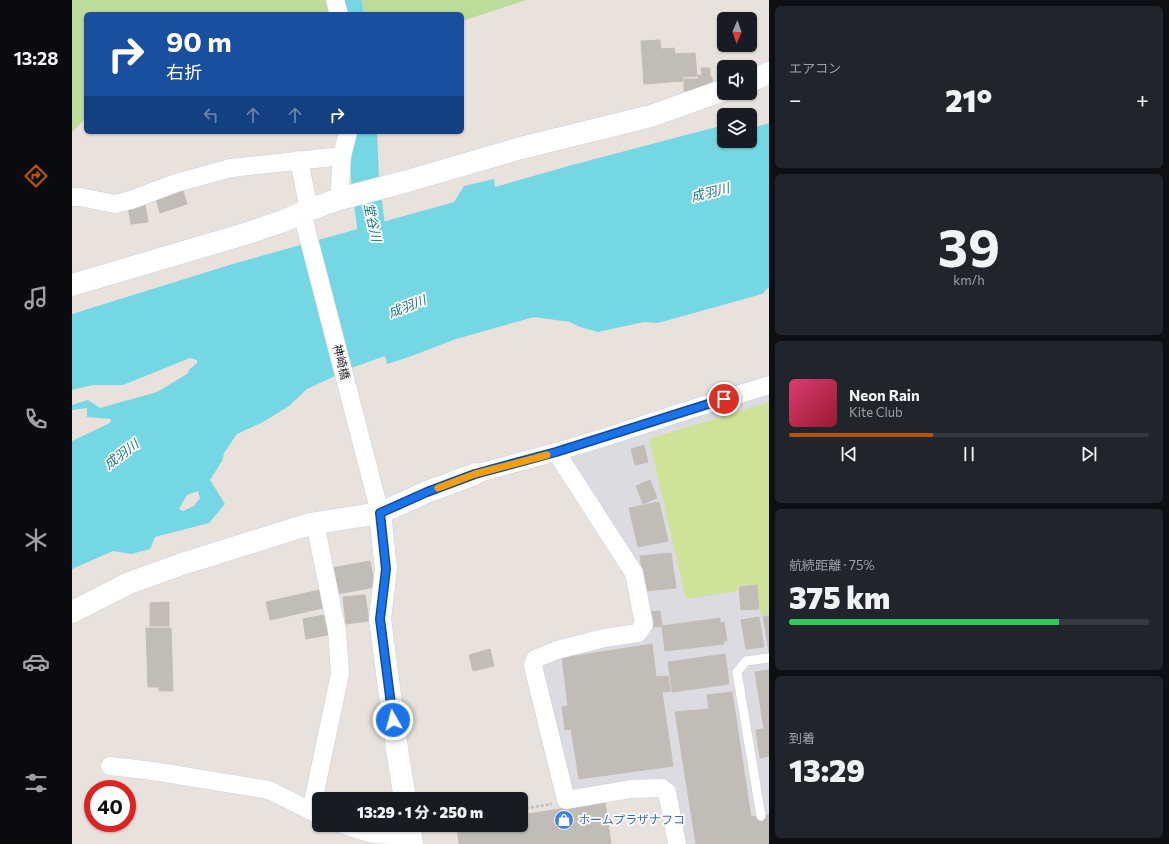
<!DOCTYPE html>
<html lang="ja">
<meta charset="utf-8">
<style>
body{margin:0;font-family:Commissioner,"Noto Sans JP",sans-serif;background:#20242c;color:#f1f3f6;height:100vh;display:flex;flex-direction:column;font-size:15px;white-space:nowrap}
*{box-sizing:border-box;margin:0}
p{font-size:13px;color:#9ea1a6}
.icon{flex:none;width:22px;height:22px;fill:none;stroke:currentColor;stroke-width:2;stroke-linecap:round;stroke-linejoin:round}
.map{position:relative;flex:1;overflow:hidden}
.sheet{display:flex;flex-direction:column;gap:6px;padding:6px;background:#0d0f14;width:400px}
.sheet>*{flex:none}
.banner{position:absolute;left:12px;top:12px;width:380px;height:122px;border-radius:6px;box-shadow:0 1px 3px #0004;background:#1a4fa0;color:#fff;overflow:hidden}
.needle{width:26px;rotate:182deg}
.fabs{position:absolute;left:645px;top:12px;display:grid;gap:8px}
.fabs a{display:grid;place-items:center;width:40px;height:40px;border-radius:6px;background:#171b24;box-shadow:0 1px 3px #0004;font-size:20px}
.speed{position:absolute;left:12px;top:780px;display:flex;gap:8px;font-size:20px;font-weight:700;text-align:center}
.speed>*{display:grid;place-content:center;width:52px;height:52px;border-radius:50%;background:#171b24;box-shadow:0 1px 3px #0004;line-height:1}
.speed .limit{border:6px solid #d22;background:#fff;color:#111}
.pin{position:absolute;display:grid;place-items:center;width:34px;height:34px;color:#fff;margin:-17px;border:2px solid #fff;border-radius:50%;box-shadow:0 1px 4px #0007}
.me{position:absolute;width:44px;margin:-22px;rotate:353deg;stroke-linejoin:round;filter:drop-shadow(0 0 3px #0008)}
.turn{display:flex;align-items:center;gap:14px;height:84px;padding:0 16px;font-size:18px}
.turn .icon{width:52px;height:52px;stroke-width:2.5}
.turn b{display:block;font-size:28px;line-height:34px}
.lanes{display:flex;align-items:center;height:38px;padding:0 16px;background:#0003;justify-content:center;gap:20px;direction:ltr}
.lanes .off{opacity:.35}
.big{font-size:30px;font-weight:800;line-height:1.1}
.sheet .tile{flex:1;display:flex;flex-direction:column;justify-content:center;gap:6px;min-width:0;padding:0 14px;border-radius:6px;background:#20242c}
.sheet .dial{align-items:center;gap:0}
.dial b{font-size:52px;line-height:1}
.song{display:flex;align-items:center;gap:12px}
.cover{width:48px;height:48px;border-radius:6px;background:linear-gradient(135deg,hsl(340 70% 55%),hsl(350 70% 35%))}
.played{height:4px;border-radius:2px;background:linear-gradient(90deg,#b45309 40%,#363941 40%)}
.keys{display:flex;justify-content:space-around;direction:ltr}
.heat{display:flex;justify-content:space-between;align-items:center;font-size:22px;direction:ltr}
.charge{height:6px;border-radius:3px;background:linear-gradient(90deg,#34c759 75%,#363941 0)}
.trip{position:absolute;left:240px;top:792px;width:216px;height:40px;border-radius:6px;background:#171b24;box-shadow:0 1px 3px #0004;font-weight:800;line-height:40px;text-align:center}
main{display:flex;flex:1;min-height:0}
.menu{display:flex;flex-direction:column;width:72px;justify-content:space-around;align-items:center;background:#090b0e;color:#9ea1a6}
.menu .icon{width:28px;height:28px}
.menu .active{color:#b45309}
.menu b{font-size:18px;color:#f1f3f6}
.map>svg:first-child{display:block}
.industrial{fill:#dcdbe2}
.green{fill:#bbdc9b}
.pitch{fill:#cee397}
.water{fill:#75d7e4;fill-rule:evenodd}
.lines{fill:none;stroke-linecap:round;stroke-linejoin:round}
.river{stroke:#75d7e4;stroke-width:28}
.building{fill:#c2bcb6;stroke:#c4bdb5}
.lane-casing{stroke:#c9cfd9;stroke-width:10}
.street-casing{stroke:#c9cfd9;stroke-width:19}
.secondary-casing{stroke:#c9cfd9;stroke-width:23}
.path{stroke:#bebebe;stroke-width:2.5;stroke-dasharray:3 2;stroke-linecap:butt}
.lane{stroke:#fff;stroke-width:9}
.street{stroke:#fff;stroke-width:18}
.secondary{stroke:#fff;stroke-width:22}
.route-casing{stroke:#114b97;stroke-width:10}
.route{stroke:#1a73e8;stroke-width:7}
.slow{stroke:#f59e0b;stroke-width:7}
.labels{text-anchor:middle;stroke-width:3.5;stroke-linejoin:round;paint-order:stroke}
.street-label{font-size:12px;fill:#282828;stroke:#fff}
.shop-label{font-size:12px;fill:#366cbe;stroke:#fff;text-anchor:start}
.water-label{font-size:13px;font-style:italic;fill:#18768d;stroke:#fff}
</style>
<main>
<nav class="menu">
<b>13:28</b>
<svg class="icon active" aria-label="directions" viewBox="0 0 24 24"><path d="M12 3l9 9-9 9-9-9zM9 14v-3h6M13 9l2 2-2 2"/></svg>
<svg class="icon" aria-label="music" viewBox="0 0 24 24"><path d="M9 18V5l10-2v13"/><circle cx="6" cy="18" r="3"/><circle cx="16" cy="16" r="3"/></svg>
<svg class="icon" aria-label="phone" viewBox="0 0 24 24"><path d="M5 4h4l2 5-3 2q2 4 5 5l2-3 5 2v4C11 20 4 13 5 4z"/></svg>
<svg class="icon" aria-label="climate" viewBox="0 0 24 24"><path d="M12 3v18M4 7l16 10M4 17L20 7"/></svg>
<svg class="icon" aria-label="car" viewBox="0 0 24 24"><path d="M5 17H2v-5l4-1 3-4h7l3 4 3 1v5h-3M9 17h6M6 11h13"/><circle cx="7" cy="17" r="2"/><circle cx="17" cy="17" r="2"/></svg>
<svg class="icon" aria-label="filters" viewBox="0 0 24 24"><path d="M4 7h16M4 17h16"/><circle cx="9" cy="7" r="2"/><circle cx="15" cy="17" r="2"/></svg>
</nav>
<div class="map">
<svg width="697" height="844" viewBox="0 0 697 844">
<rect width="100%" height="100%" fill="#e9e1db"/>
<path class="industrial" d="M697 389V844H611L597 784 496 795 466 671 469 661 536 642 579 635 566 574 492 453Z"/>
<path class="green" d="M0 0H454L390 21V14H14V118L0 132Z"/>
<path class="pitch" d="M697 402V614L689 615 685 584 665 586V591L614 599 577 439Z"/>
<path class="water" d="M697 123V287L690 294 586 323 572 322 526 332 508 327 498 322 462 317 384 339 337 357 315 364 313 356 282 367 235 389 217 406 191 422 165 434 152 453 150 461 138 480 153 504 137 523 83 537 78 549 59 554 41 551 0 569V441L38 423 39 419 15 417V408L0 410V405L16 400 28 408 85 392 115 374 118 369 125 363V360L118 358 51 385H21L0 390V314L164 263 382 202 392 186 422 179 423 187 500 165 652 125V141H678V129ZM126 491 128 498 122 506 111 511 107 509 115 495Z"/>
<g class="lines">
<path class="river" d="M275 0 278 14
M291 132 293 179 299 226 312 263"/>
</g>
<path class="building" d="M588 40 589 49 602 48 603 54 623 53 625 76 611 77V81L572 84 569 41Z
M629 68H638V77H640L641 89 612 91V79H626V75H630Z
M110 187 115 204 88 213 83 195Z
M73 205 76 222 59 224 56 207Z
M572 445 576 462 563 465 559 449Z
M578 480 585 498 571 504 564 486Z
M587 502 596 541 566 547 557 508Z
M599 553 604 588 573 591 568 556Z
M298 561 303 587 265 594 260 568Z
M685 585 687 609 669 610 667 587Z
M252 589 255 607 198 620 194 602Z
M293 595 297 621 274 624 271 597Z
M97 602V626H78V603Z
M588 611 590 626 578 627 576 612Z
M258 614 261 634 234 639 231 619Z
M691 616H697V652Z
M687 617 692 647 674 649 669 620Z
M648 618V623L652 622 655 641H651L652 644 593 651 590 626Z
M74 628H99L101 691H87V687H76Z
M580 644 584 677 596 676 598 691 590 692 601 766 507 779 499 729 493 730 490 707 496 706 490 658Z
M418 649 422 666 401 671 397 655Z
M653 654 657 684 600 692 596 662Z
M697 670V756L688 758 684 730 692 729 683 672Z
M660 692 679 817 697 815V844H624L603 712 637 709 635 695Z
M533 802 539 844H387L385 826 449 825V815Z"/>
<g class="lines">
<g class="lane-casing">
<path id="lane" d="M689 816 665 672 674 661 697 658"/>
</g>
<g class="street-casing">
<path id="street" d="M263 0 267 14
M227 160 237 210
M0 197H8L43 204 59 200 104 183 159 168 270 156
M267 199 270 156 276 132
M230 213 308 513
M484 452 562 573 572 624 566 633 532 638 485 650 463 659 461 666 494 800 559 789 590 788 595 792 605 844
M403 474 484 452 537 436 607 413 697 385
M38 766 81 771 197 790 247 815
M239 811 268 674 265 631 243 523
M272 825 300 834 339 836"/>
</g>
<g class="secondary-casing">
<path id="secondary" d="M678 81 697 73
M0 285 176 233 211 221 237 210 267 199 332 182 449 148 579 116 652 90
M308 513 314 569 308 619 325 749 333 799
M0 612 57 583 110 564 238 524 308 513 355 492 403 474
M337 825 340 844"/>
</g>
<path class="path" d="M449 809 480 804"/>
<use href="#lane" class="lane"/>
<use href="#street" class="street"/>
<use href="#secondary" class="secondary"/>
</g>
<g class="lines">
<g class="route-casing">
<path id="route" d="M321 720 308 619 314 569 308 513 355 492 403 474 484 452 652 399"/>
</g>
<use href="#route" class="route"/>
<path class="slow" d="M366 488 403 474 475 455"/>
</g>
<defs>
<g id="shop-disc" transform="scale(1)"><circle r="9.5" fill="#3f7fe0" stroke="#fff"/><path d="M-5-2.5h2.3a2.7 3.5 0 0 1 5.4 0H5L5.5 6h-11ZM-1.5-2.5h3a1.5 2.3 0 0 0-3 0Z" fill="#fff"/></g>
</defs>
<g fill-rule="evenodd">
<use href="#shop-disc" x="492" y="820"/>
</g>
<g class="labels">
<g class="street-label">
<text transform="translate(269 362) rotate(76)" y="4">神崎橋</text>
</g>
<g class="shop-label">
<text x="506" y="824">ホームプラザナフコ</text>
</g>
<g class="water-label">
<text transform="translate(638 192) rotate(-14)" y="5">成羽川</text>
<text transform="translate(301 222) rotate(78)" y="5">堂谷川</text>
<text transform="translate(335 306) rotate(-21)" y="5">成羽川</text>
<text transform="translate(49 454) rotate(-37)" y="5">成羽川</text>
</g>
</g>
</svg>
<div class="fabs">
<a><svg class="needle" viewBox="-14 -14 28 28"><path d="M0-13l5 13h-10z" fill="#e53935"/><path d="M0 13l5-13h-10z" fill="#9ea1a6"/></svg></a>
<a><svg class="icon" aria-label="sound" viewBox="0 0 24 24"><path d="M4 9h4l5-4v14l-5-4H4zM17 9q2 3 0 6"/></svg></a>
<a><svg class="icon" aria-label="layers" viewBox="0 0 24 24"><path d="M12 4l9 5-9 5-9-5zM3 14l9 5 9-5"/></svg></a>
</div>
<div class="speed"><div class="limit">40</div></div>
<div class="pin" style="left:652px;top:399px;background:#d93025"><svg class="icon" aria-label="arrive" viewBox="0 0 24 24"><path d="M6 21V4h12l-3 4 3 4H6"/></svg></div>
<svg class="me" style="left:321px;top:720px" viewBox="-20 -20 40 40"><circle r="17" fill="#1a73e8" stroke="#fff" stroke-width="3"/><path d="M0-11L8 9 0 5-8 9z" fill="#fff"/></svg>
<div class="trip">13:29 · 1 分 · 250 m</div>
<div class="banner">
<div class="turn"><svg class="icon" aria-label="right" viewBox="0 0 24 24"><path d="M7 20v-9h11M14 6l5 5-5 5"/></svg><div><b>90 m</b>右折</div></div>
<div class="lanes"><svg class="icon off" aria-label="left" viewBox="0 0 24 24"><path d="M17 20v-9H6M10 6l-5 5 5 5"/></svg><svg class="icon off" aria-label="ahead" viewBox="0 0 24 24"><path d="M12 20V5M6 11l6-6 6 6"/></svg><svg class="icon off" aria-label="ahead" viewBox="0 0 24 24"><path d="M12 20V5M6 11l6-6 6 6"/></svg><svg class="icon" aria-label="right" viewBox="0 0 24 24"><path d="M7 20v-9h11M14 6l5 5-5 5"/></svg></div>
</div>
</div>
<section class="sheet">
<div class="tile"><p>エアコン</p>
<div class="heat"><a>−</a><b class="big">21°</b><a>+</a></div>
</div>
<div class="tile dial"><b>39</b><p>km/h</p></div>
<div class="tile">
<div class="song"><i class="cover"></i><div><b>Neon Rain</b><p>Kite Club</p></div></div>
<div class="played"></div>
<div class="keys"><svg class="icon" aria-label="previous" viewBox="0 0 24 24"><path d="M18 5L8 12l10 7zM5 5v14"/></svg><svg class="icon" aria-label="pause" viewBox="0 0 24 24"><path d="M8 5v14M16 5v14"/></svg><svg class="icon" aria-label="next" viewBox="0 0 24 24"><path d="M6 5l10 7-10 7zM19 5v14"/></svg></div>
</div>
<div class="tile"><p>航続距離 · 75%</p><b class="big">375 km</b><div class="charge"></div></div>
<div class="tile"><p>到着</p><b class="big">13:29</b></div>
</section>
</main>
